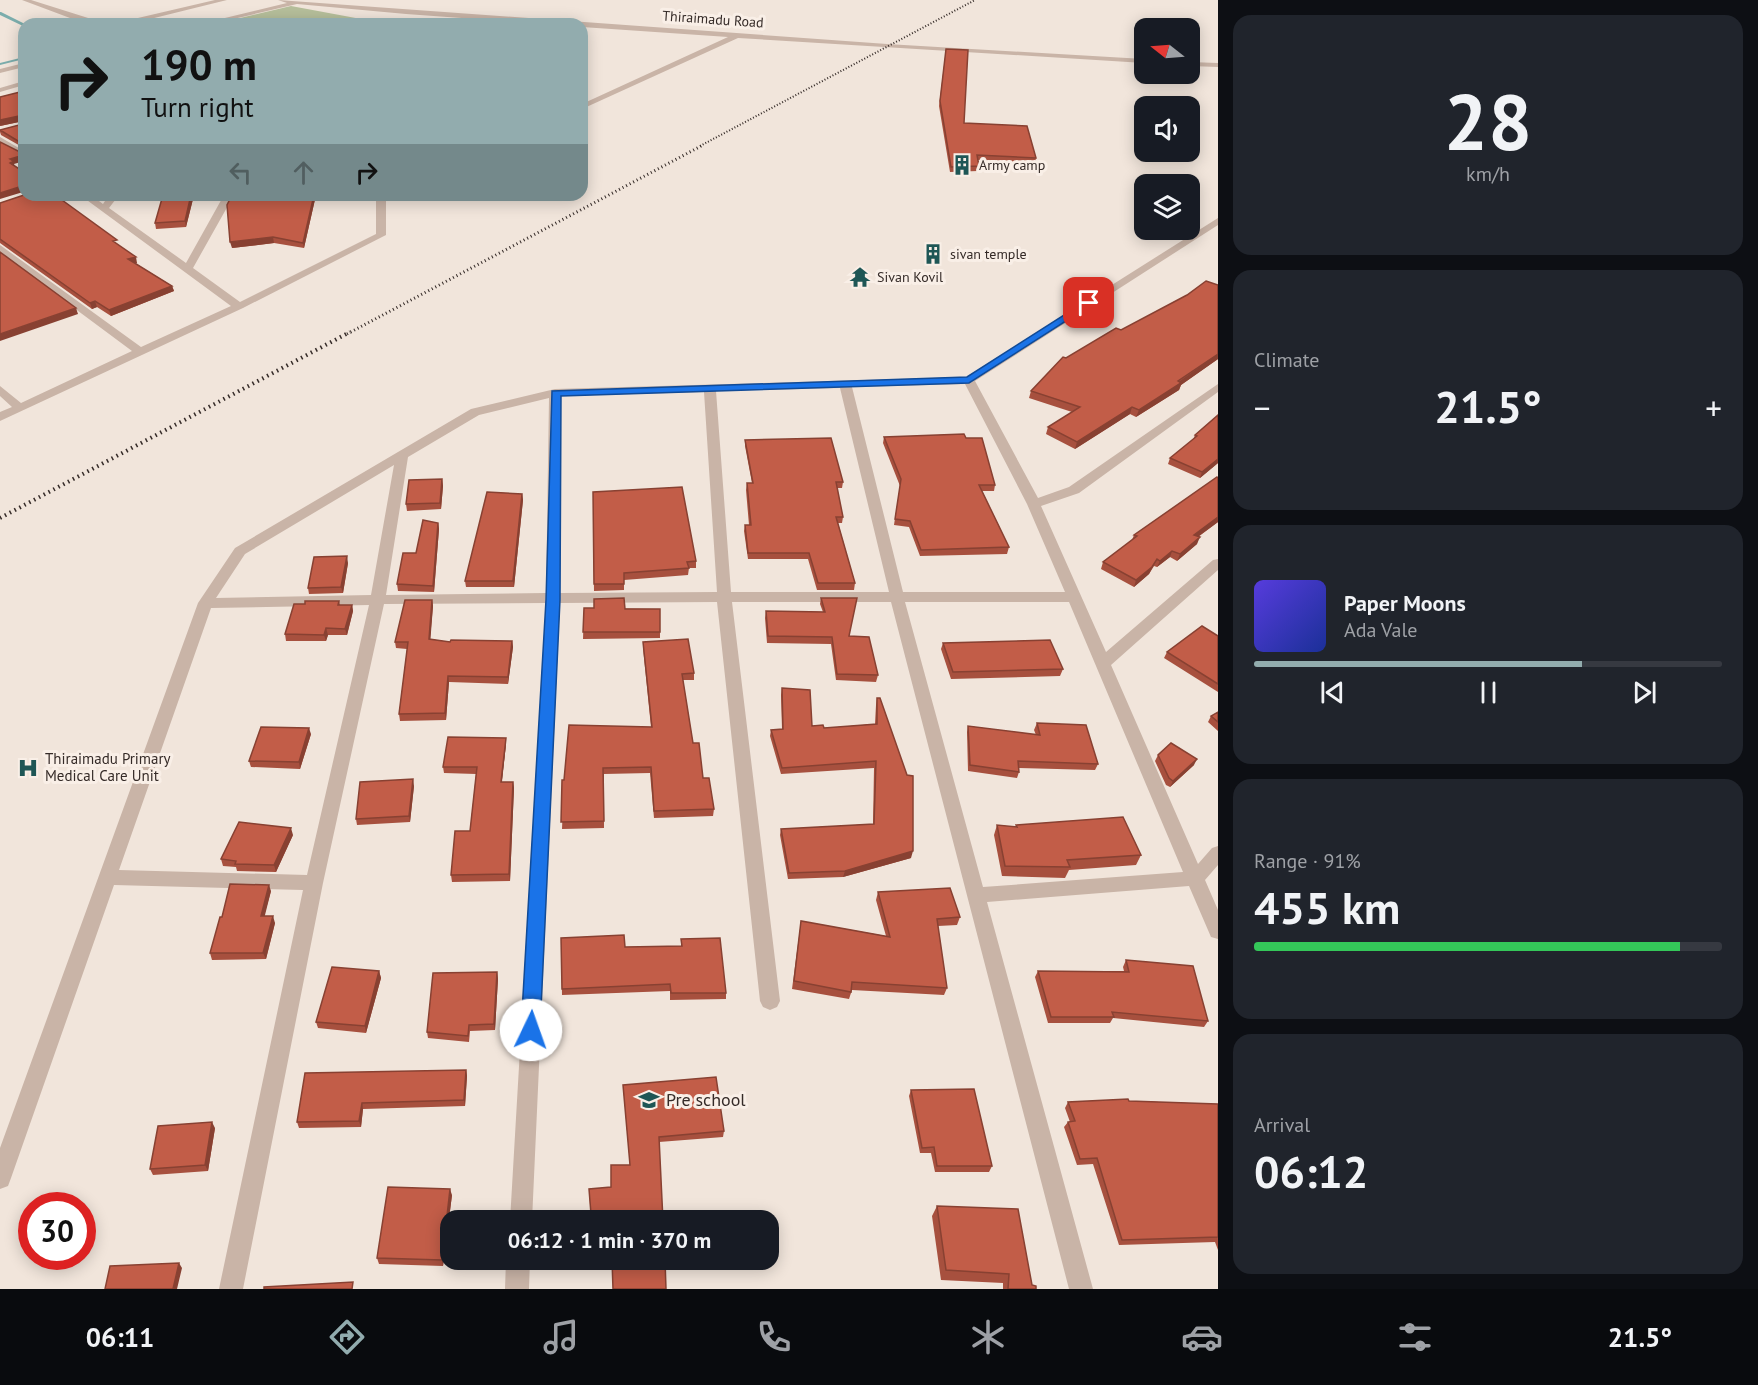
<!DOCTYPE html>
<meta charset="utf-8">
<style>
body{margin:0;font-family:"PT Sans",sans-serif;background:#20242c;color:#f1f3f6;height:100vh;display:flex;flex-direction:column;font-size:22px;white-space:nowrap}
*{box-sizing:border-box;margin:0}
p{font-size:20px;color:#9ea1a6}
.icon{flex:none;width:33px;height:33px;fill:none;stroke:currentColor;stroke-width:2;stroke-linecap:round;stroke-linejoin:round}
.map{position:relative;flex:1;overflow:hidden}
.details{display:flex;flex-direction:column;gap:15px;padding:15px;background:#0d0f14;width:540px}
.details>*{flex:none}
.hud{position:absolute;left:18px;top:18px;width:570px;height:183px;border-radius:18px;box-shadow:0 3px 15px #0003;background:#92acae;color:#111;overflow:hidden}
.needle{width:39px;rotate:287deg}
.controls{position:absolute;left:1134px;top:18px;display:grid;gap:12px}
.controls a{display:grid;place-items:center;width:66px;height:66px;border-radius:12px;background:#171b24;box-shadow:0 3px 15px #0003;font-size:30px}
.speed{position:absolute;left:18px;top:1192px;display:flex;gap:12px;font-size:30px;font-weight:700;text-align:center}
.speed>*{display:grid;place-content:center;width:78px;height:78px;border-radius:50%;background:#171b24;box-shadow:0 3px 15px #0003;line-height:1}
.speed .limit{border:9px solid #d22;background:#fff;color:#111}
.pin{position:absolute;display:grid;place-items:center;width:51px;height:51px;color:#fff;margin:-26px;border-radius:12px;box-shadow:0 3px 9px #0006}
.me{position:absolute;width:66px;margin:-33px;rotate:3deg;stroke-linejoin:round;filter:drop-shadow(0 0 4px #0008)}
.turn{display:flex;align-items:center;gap:21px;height:126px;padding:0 24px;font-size:27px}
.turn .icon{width:78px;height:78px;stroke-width:2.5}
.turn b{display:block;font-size:42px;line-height:51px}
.lanes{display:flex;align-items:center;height:57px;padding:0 24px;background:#0003;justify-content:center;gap:30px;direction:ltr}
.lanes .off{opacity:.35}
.big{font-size:45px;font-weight:700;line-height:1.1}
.details .tile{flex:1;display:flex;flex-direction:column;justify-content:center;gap:9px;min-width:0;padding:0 21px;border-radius:18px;background:#20242c}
.details .dial{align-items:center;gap:0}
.dial b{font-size:78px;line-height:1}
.song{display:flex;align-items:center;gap:18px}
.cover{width:72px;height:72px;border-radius:9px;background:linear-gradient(135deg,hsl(250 70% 55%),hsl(230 70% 35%))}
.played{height:6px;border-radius:3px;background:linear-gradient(90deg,#92acae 70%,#363941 70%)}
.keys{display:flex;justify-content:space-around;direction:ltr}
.heat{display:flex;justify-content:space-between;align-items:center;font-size:33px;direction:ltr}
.charge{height:9px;border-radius:4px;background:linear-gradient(90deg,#34c759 91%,#363941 0)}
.trip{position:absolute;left:440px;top:1210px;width:339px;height:60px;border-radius:18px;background:#171b24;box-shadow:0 3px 15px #0003;font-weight:700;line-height:60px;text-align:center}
.menu{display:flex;height:96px;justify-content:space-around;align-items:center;background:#090b0e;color:#9ea1a6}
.menu .icon{width:42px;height:42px}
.menu .current{color:#92acae}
.menu b{font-size:27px;color:#f1f3f6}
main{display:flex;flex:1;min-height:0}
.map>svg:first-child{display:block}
.green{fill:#b6bf9b}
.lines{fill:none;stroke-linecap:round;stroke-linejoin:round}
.stream{fill:#7badac;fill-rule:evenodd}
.minor{fill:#c9b4a7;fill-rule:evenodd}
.rail-far2{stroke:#352b28;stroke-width:2;stroke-dasharray:1 2;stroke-linecap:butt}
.rail-far1{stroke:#352b28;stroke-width:3;stroke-dasharray:1 3;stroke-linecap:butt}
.rail{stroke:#352b28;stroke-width:4;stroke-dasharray:1.5 4;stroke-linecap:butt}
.wall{fill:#a7503e}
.shaded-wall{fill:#884132}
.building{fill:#c25d48;stroke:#884132;stroke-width:1.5}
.route{fill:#1a73e8;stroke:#114b97;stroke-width:1.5}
.labels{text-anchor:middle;stroke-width:6;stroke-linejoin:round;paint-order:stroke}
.far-street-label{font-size:14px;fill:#352b28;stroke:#f9efe7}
.far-poi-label{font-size:14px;fill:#352b28;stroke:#f9efe7;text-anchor:start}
.poi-label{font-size:15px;fill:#352b28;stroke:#f9efe7;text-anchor:start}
.near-poi-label{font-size:18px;fill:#352b28;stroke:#f9efe7;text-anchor:start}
</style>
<main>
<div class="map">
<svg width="1218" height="1289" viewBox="0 0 1218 1289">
<rect width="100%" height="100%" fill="#f1e5db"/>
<path class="green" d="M291 6 388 24H215Z"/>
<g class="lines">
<path class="stream" d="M0 12H1L25 24 24 26H23L0 15Z
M24 57V59L0 65V63Z"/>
<path class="minor" d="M22 0H31L104 23 125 21 215 0H227L130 24H86Z
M278 0 887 44 1144 59V63L738 38 582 109V104L728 37 582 27V24H547L406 14 297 4 212 24H200L287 3Z
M1190 62 1218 63V67L1190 66Z
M24 63V67L0 73V69Z
M24 81V85L0 92V88Z
M0 137 24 151V158L0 144Z
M80 195H91L103 204 109 195H119L109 208 186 263 224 195H234L193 268 240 302 376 234V195H386V235L243 308 0 421V412L12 407 0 396V386L21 403 132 351 0 253V245L141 347 231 306Z
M1218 218V225L975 381 1038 498 1069 487 1218 384V392L1079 493 1041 506 1106 652 1213 560 1218 559V570L1111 665 1198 864 1212 848 1218 846V865L1205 880 1218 910V939L1211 937 1189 886 987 902 1093 1289H1069L891 602H732L780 1001 777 1007 770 1010 763 1007 760 1001 717 602 560 603 532 1221H510L546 603 384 604 323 883 243 1289H219L303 890 114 885 11 1178 8 1186 0 1189V1148L198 603 235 548 471 409 555 389 966 377ZM965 384 1027 504 1065 592H903L852 387ZM840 388 889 592H731L716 391ZM704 392 717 592 560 593 561 396ZM549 398 546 593 386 595 408 457 479 415ZM394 465 371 595 216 598 245 554ZM905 602H1069L1183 872 983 887ZM369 605 307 875 119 870 211 608Z
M506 1260H530L529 1289H505Z"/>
<path class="rail-far2" d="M700 146 975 0"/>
<path class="rail-far1" d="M347 334 703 145"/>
<path class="rail" d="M0 518 350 332"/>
</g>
<path class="wall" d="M946 49 964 123 1036 158 1035 163 978 160 979 166 978 171 950 172 939 106Z
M24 91V148L1 135 0 132V130L23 124V121L0 126Z
M163 195H194L186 227 156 229 155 223Z
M316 195 304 248 274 243 232 248Z
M0 203 119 245 137 263H135L172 286 174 291 111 316 97 307 92 309 0 243Z
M1218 285V359L1181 385 1179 390 1136 417 1130 414 1075 449 1046 434 1048 427 1072 412 1029 398 1031 391 1066 358 1121 330Z
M1218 415V463L1200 478 1168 464 1170 458 1193 440 1195 435Z
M884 437 966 438 995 485 994 491H982L1009 547 1007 554 920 556 909 527 894 525 900 486 883 443Z
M745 440 843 482 842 488H837L843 517 842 523H838L855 583 854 590H817L808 559H748L744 531 745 525H749L746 490 747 483H752L745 446Z
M1218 478V522L1198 537 1197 544 1177 561 1170 557 1157 567 1154 566 1149 574 1134 587 1101 569 1103 562 1132 540 1134 535Z
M442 479 443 486 441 509 407 511 406 504Z
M593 492 696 561V568H689L688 575 624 580V590L594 591Z
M522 494 523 500 514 587H466L465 581Z
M438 523 439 529 434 592 398 591 397 584 416 553Z
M348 563 343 593 309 594 308 588Z
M821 598 878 675 876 682 836 680 831 644 767 643 765 618 766 611 823 612 820 604Z
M432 600 433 606 430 639 450 642 512 641 513 647 508 684 449 682 446 720 400 721 399 714 407 649 396 648 395 642Z
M339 601 340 605H352L353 611 347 635H328L326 641H286L285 634 305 604Z
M584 608 660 609V638L583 639Z
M1218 636V692L1164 658 1167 652Z
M643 642 694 673V680H683L693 743 703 778 714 809 713 816 654 818 650 773 604 774V828L562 829 564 780 651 727 643 648Z
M943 643 1063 669 1060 676 951 679 941 649Z
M782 688 812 726 824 728 875 724 876 705 877 698 911 858 843 877 788 879 780 835 781 829 873 824 874 768 781 774 770 736 771 730 782 729 781 695Z
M1218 712V731L1208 722 1211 716Z
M1037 723 1098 764 1095 770 1019 768V772L1017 778 968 771 967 732 968 726 1036 735 1034 730Z
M311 734 300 769 251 767 249 761Z
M506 744 502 782H513L514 788 510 881 452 882 451 875 470 831 476 774 444 773 443 767Z
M1158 755 1194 765 1170 787 1166 785 1155 761Z
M414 786 410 822 357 825 356 819Z
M997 825 1016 827V825L1141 855 1136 865 1069 870 1065 878 1002 876 994 835Z
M293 835 276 872 237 871 236 867 223 866 221 859Z
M271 891 264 916 275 923 266 959 212 960 210 953 222 917Z
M878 892 960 917 957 925 938 926 947 988 944 995 852 990 849 999 792 989 801 921 886 936 876 900Z
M561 938 625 947 681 946V939L726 993V999L670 1000V991L562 995Z
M1126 960 1208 1021 1204 1027 1113 1018 1110 1023H1048L1035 977 1038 971H1124L1123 967Z
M379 971 381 978 366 1033 318 1028 316 1022Z
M497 972 498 979 495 1030 470 1031 469 1042 428 1038 427 1032Z
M466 1070 467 1076 465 1106 363 1109 361 1127 299 1128 297 1122Z
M623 1085 724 1131 723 1137 659 1142 612 1219 591 1220 589 1189 611 1187 630 1165Z
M911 1090 992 1166 989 1172H935L931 1153H920L909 1096Z
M1129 1101 1218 1104V1250L1215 1242 1119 1245 1093 1164 1077 1165 1064 1127 1068 1122H1070L1065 1108 1068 1102Z
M215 1128 208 1171 153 1175 150 1169Z
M452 1195 443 1266 379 1264 377 1258Z
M937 1206 1032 1285 1036 1289H1003V1283L941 1280 932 1216Z"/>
<path class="shaded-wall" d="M24 115V121L0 126V120Z
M24 155V161L14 164 15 167 12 168 10 159Z
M22 186 23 192 0 199V193Z
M191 195H194L186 227 185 221Z
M314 195H316L304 248 303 243Z
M273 237 274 243 232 248 230 242Z
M136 257 137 263 130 265 128 259Z
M172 286 174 291 111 316 109 310Z
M95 301 97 307 92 309 90 303Z
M76 308 78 314 0 341V334Z
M1218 354V359L1181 385 1179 390 1136 417 1139 410Z
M1132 407 1130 414 1075 449 1077 442Z
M1218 459V463L1200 478 1202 472Z
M442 479 443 486 441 509 440 503Z
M522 494 523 500 514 587 513 581Z
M1218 517V522L1192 541 1194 535Z
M438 523 439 529 434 592 433 586Z
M1200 537 1197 544 1177 561 1180 554Z
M1172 551 1170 557 1157 567 1160 561Z
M347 556 348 563 343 593 341 587Z
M1157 559 1149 574 1134 587 1136 580Z
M432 600 433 606 430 645 429 639Z
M352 605 353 611 347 635 345 629Z
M326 628 328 635 326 641 324 635Z
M512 641 513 647 508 684V677Z
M448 676 449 682 446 720 445 713Z
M309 728 311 734 300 769 299 762Z
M506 738V744L501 788V782Z
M1197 759 1194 765 1170 787 1173 781Z
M413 779 414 786 410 822 409 816Z
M513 782 514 788 510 881 509 874Z
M291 828 293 835 276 872 274 865Z
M913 851 911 858 843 877 845 871Z
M269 885 271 891 263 923 261 916Z
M273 916 275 923 266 959 263 953Z
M379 971 381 978 366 1033 365 1026Z
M497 972 498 979 495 1030 494 1024Z
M466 1070 467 1076 465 1106 464 1100Z
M362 1103 363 1109 361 1127 359 1121Z
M212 1122 215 1128 208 1171 205 1165Z
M450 1189 452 1195 443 1266 442 1260Z
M179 1263 182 1268 177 1289H173Z"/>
<path class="building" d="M946 49 968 50 964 123 1027 126 1036 158 977 155 979 166 951 167 940 101Z
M24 91V154L23 144 0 130 23 124 24 115 0 120V97Z
M0 142 24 154V155L10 159 13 161 10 163 24 172V187L22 186 0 193Z
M24 195H55L117 240 113 241 136 257 128 259 172 286 109 310 95 301 90 303 0 239V203Z
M163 195H191L185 221 155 223Z
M232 195H314L303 243 273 237 230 242 227 205Z
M0 252 76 308 0 334Z
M1206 281 1218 285V354L1178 381 1181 383 1139 410 1132 407 1077 442 1048 427 1080 407 1031 391 1063 357 1066 358 1116 328 1121 330 1187 295Z
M1218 415V459L1202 472 1170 458 1197 436 1195 435Z
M964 434 966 438H982L995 485H979L1009 547 921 550 910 521 895 519 901 479 884 437Z
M831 438 843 482H836L843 517H836L855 583H818L809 553H748L745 525H751L747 483H753L745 440Z
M1217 477 1218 478V517L1194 535 1200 537 1180 554 1172 551 1160 561 1157 559 1152 567 1136 580 1103 562 1137 536 1134 535Z
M442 479 440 503 406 504 409 480Z
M682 487 696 561 687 562 689 568 624 573V584H594L593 492Z
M487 492 522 494 513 581H465Z
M423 520 438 523 433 586 397 584 403 553H416Z
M347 556 341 587 308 588 314 557Z
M624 598 625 609H660V632H583L584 608H594V599Z
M821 598H857L849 636 869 637 878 675 837 674 832 637 768 636 766 611 825 612Z
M405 600H432L429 639 450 642 451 640 512 641 508 677 448 676 445 713 399 714 408 642H395Z
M305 601H339L338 605H352L345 629 326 628 324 635 285 634 294 604H305Z
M1202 626 1218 636V684L1167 652Z
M688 639 694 673 682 674 693 743H699L703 778H709L714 809 654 811 651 767 603 768 604 821 561 822 562 780H564L569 725 652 727 643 642Z
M1050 640 1063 669 953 672 943 643Z
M782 688 810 690 812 726 823 725 824 728 877 724V698H880L907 775 913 776V851L845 871 789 873 781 829 874 824 876 761 782 768 771 730 783 729Z
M1218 712V722L1211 716Z
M1037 723 1086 725 1098 764 1018 761 1019 772 970 765 968 726 1040 735Z
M261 727 309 728 299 762 249 761Z
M448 737 506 738 501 782H513L509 874 451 875 455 831H470L477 767H443Z
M1171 743 1197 759 1173 781 1169 778 1158 755Z
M413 779 409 816 356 819 360 782Z
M1123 817 1141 855 1067 860 1070 867 1005 866 997 825 1017 827 1016 825Z
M239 822 291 828 274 865 235 864 236 861 221 859Z
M230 884 269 885 261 916H273L263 953H210L220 917H222Z
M950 888 960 917 937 919 947 988 852 982 851 992 794 981 801 921 890 937 878 892Z
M624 935 625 947 682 946 681 939 720 938 726 993H671L670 984 562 989 561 938Z
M1126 960 1193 966 1208 1021 1112 1012 1114 1017H1051L1038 971 1129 972Z
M332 967 379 971 365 1026 316 1022Z
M497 972 494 1024 469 1025 468 1036 427 1032 433 973Z
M466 1070 464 1100 362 1103 359 1121 297 1122 305 1073Z
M716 1077 724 1131 659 1137 663 1221H612V1213L591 1214 589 1189 611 1187V1165H630L623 1085Z
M974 1089 992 1166H937L934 1147 922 1148 911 1090Z
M1128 1099 1129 1101 1218 1104V1237L1122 1240 1097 1158 1080 1159 1068 1122 1075 1121 1068 1102Z
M212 1122 205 1165 150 1169 158 1126Z
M388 1187 450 1189 442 1260 377 1258Z
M937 1206 1018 1209 1032 1285 1036 1286V1289H1008L1009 1274 946 1270Z
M612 1260H665L666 1289H613Z
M179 1263 173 1289H105L110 1266Z
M353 1282 352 1289H264V1287Z"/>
<path class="route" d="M1086 301 1094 303 969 383 561 396 560 600 540 1030 537 1036 531 1038 524 1036 521 1030 546 600 552 391 967 377Z"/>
<defs>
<g id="building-bare" transform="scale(1.62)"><path d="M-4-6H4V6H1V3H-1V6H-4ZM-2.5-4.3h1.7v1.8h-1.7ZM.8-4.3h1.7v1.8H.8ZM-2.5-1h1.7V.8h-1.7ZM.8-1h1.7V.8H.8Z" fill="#1e5655" stroke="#f9efe7" stroke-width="2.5" paint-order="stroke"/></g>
<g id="temple-bare" transform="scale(1.62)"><path d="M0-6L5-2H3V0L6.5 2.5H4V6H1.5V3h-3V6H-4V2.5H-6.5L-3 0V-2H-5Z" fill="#1e5655" stroke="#f9efe7" stroke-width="2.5" paint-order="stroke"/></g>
<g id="hospital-bare" transform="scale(1.62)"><path d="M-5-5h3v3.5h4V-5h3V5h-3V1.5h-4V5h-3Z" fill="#1e5655" stroke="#f9efe7" stroke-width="2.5" paint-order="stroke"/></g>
<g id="school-bare" transform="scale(1.62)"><path d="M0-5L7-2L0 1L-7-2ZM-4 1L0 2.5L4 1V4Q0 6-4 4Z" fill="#1e5655" stroke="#f9efe7" stroke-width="2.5" paint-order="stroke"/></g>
</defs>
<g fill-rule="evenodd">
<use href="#building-bare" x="962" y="165"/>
<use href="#building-bare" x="933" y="254"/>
<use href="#temple-bare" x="860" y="277"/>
<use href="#hospital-bare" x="28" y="768"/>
<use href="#school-bare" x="649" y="1100"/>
</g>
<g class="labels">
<g class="far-street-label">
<text transform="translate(713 19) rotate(4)" y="5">Thiraimadu Road</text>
</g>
<g class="far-poi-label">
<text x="979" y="170">Army camp</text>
<text x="950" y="259">sivan temple</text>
<text x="877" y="282">Sivan Kovil</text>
</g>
<g class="poi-label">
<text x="45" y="764">Thiraimadu Primary<tspan x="45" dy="17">Medical Care Unit</tspan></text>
</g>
<g class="near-poi-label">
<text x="666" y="1106">Pre school</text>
</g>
</g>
</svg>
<div class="controls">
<a><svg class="needle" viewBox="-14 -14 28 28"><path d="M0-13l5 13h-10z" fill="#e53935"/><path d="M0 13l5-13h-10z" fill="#9ea1a6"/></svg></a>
<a><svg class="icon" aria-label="sound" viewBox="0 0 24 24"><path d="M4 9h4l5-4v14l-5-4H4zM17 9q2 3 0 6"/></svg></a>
<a><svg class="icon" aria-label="layers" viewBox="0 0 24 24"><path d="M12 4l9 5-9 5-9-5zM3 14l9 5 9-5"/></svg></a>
</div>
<div class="speed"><div class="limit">30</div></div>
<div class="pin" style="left:1089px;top:303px;background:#d93025"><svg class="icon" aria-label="arrive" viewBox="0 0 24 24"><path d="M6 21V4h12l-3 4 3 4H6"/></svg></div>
<svg class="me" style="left:531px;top:1030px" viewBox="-20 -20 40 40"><circle r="19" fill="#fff"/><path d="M0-13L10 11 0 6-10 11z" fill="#1a73e8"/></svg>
<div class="trip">06:12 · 1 min · 370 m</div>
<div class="hud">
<div class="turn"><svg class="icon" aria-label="right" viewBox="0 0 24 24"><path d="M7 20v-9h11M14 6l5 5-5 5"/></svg><div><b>190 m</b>Turn right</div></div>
<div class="lanes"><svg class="icon off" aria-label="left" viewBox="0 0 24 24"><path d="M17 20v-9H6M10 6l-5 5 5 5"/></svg><svg class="icon off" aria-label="ahead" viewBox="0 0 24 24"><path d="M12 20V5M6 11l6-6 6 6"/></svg><svg class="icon" aria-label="right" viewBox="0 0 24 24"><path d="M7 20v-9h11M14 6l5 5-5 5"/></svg></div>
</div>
</div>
<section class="details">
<div class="tile dial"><b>28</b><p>km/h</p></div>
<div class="tile"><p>Climate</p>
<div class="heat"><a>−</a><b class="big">21.5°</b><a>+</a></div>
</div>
<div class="tile">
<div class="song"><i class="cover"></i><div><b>Paper Moons</b><p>Ada Vale</p></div></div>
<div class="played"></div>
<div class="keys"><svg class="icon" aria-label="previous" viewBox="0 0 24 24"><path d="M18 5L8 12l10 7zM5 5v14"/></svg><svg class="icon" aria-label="pause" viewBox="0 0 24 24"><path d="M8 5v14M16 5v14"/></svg><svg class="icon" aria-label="next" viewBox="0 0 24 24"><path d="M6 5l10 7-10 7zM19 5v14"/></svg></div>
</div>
<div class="tile"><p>Range · 91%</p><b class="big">455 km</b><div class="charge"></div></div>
<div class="tile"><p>Arrival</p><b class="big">06:12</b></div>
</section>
</main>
<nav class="menu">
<b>06:11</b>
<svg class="icon current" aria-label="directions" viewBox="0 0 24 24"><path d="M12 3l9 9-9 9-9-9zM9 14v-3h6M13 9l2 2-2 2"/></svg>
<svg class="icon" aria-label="music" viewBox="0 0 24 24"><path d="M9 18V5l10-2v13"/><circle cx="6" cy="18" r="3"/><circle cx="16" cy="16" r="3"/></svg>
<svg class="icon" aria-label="phone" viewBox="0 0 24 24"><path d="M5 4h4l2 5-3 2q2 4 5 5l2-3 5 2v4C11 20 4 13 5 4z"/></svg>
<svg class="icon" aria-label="climate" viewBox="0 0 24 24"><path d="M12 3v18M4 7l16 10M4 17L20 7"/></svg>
<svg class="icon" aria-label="car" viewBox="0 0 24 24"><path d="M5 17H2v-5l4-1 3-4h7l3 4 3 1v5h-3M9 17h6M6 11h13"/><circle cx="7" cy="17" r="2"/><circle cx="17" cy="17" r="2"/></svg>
<svg class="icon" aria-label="filters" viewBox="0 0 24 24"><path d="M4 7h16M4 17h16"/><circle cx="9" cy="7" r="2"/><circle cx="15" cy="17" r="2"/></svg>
<b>21.5°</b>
</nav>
